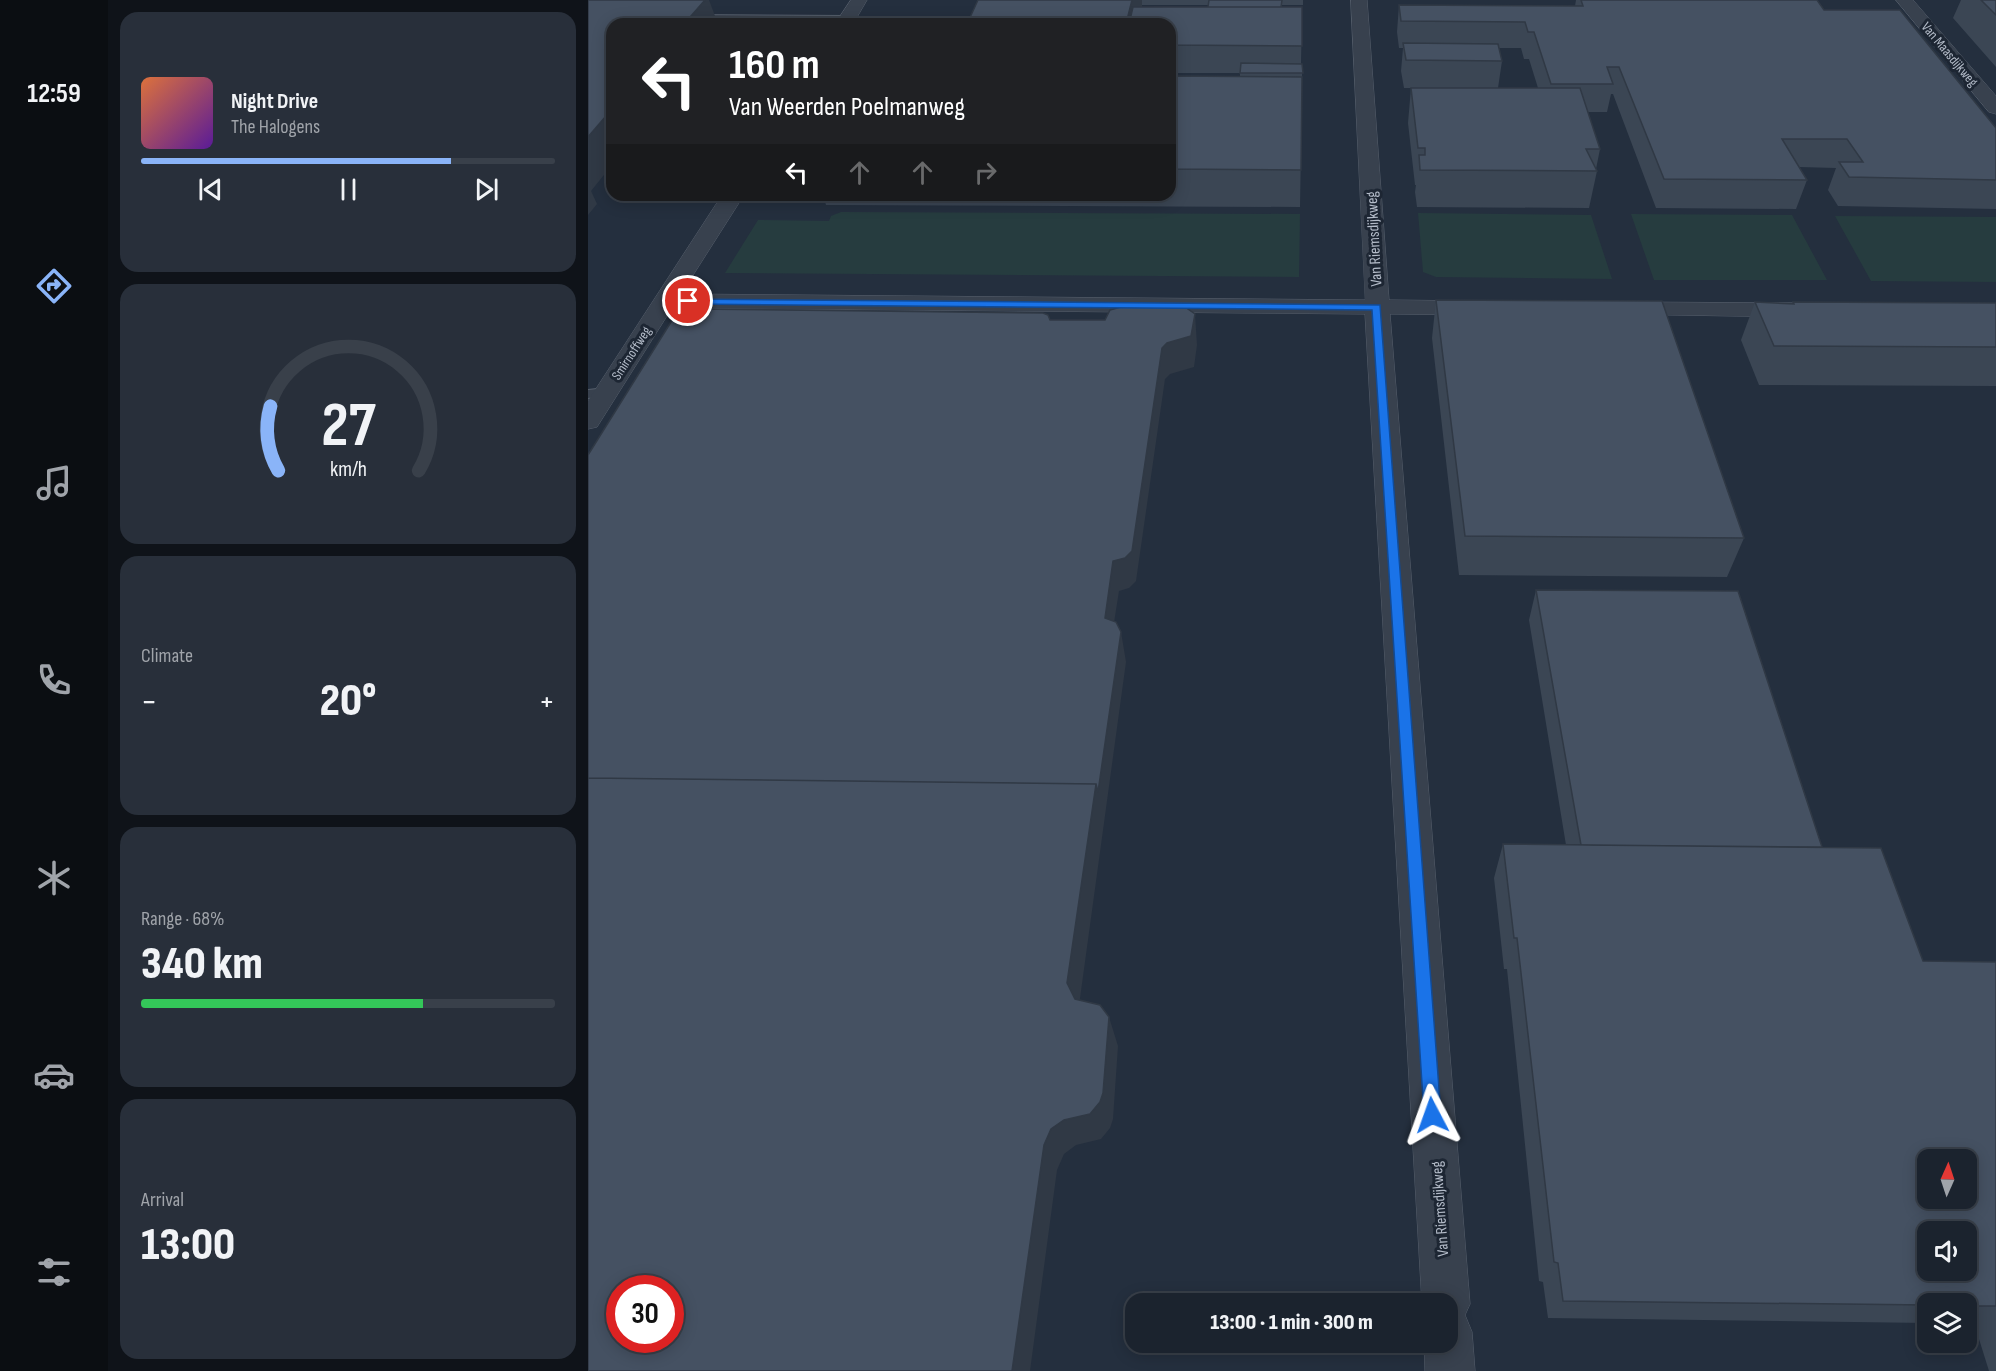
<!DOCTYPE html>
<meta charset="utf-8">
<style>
body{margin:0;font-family:"Sofia Sans Condensed",sans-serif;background:#282f3a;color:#f1f3f6;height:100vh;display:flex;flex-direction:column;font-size:22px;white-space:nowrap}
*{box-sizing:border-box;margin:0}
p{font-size:20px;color:#a0a4aa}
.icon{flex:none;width:33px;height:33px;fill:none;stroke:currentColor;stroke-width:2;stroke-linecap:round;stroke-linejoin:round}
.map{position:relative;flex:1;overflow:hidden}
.side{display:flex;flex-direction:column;gap:12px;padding:12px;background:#0f1319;width:480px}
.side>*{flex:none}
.guide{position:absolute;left:18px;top:18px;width:570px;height:183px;border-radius:18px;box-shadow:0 3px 15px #0003,0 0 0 2px #39404a;background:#202124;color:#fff;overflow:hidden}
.needle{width:39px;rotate:3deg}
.buttons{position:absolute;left:1329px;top:1149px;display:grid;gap:12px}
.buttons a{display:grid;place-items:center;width:60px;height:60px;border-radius:12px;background:#1b232e;box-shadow:0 3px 15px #0003,0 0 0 2px #39404a;font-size:30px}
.speed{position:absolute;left:18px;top:1275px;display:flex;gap:12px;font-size:30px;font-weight:700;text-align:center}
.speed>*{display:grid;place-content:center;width:78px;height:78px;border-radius:50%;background:#1b232e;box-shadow:0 3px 15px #0003,0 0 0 2px #39404a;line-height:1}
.speed .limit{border:9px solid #d22;background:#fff;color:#111}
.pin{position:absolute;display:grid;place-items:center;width:51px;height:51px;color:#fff;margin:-26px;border:3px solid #fff;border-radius:50%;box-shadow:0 2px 6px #0007}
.me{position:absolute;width:66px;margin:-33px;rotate:356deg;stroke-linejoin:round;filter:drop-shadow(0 0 4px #0008)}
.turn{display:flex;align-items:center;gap:21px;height:126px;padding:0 24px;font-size:27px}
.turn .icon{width:78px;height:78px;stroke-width:2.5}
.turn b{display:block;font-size:42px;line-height:51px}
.lanes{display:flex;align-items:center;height:57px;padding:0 24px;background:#0003;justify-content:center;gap:30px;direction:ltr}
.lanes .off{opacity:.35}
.big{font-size:45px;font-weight:800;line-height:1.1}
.side .tile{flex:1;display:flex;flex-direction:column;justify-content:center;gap:9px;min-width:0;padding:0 21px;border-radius:18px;background:#282f3a}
.side .dial{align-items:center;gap:0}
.dial svg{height:156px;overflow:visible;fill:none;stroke:#39404a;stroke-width:7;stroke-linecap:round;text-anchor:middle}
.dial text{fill:#f1f3f6;stroke:none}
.song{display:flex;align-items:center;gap:18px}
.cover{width:72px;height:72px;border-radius:9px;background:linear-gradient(135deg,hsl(20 70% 55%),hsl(270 70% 35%))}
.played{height:6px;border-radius:3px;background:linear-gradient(90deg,#8ab4f8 75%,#39404a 75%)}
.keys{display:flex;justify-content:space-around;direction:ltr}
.heat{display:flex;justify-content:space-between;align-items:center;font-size:33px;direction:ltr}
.charge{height:9px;border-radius:4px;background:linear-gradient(90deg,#34c759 68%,#39404a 0)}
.trip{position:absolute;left:537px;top:1293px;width:333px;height:60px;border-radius:18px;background:#1b232e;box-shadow:0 3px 15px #0003,0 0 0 2px #39404a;font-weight:800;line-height:60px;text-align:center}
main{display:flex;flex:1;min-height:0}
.tabs{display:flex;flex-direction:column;width:108px;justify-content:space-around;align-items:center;background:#0b0e12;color:#a0a4aa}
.tabs .icon{width:42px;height:42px}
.tabs .current{color:#8ab4f8}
.tabs b{font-size:27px;color:#f1f3f6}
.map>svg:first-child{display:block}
.green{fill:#263c3f}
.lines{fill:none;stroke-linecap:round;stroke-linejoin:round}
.lane-casing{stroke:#565f6c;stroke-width:2}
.street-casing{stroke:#565f6c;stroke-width:1}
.lane{fill:#38414e;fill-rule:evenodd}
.street{fill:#38414e;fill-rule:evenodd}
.wall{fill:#3b4654;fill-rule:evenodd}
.shaded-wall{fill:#303945}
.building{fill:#455162;stroke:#303945;stroke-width:1.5;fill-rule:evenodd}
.route{fill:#1a73e8;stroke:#114b97;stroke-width:1.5}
.labels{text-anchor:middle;stroke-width:6;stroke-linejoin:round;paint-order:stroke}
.far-street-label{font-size:14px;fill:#b4bcc9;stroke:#1d2633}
.street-label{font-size:16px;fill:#b4bcc9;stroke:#1d2633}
</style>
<main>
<nav class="tabs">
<b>12:59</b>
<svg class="icon current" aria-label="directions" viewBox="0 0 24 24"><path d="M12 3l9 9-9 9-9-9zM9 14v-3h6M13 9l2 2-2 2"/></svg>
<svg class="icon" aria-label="music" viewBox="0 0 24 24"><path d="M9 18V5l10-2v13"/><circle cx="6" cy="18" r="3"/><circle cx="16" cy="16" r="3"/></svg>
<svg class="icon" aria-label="phone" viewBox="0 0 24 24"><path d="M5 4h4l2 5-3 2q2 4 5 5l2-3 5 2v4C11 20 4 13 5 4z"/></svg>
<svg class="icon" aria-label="climate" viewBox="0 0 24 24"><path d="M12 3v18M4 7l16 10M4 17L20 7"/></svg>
<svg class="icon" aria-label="car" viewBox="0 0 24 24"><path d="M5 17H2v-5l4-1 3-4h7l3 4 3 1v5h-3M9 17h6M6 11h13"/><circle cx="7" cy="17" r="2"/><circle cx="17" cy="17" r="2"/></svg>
<svg class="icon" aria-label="filters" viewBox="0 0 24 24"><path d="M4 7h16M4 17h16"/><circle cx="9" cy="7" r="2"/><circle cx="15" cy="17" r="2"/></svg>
</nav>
<section class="side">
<div class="tile">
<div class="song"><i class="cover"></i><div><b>Night Drive</b><p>The Halogens</p></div></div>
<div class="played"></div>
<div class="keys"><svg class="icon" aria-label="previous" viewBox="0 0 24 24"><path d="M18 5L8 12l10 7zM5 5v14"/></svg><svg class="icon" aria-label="pause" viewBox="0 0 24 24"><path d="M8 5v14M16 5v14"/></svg><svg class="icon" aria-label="next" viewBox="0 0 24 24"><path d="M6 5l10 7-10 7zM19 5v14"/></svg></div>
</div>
<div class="tile dial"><svg viewBox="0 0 100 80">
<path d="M14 69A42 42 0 1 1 86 69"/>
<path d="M14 69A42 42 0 0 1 10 36" stroke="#8ab4f8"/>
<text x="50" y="56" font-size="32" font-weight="700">27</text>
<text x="50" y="72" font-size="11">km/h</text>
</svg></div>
<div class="tile"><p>Climate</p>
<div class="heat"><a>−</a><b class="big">20°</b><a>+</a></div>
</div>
<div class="tile"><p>Range · 68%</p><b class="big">340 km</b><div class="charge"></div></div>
<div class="tile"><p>Arrival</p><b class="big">13:00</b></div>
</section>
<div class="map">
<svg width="1408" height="1371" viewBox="0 0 1408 1371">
<rect width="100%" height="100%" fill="#242f3e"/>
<path class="green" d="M253 212 712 214 711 277 137 273 170 220 241 221 243 216Z
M830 213 1003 215 1024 279 848 277 835 272Z
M1043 214 1204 215 1239 280H1066Z
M1247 216 1408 217V282L1283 281Z"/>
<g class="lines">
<g class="lane-casing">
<path id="lane" d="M105 15 259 16 264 19 259 22 102 20V16Z
M18 388 25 392 23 395 0 398V390Z"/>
</g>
<g class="street-casing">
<path id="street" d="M263 0H279L265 24H247Z
M763 0H779L801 300 891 301 900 303 903 308 900 313 891 315 802 314 882 1304 877 1315 884 1332 887 1371H837L836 1342H860V1304H834L777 314 84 308 9 427 0 429V401L134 195H156L93 294 777 300Z
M1308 0H1325L1408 96V114L1401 112Z
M1033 302 1209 303 1218 305 1221 310 1218 315 1209 317 1024 314 1021 309 1024 304Z"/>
</g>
<use href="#lane" class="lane"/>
<use href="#street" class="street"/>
</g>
<path class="wall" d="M390 0H715V5H694V7H714L713 64H714V83L712 207 238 205 235 195H582V76L652 77V73H582V24ZM554 5H620V7H554Z
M988 0H1229L1236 10 1408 128V209L1250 206 1240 190 1248 168 1211 167 1219 180 1208 209 1068 208 1025 94H1023L1019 112H1000L1012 149 1008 169 1009 171 1001 208 829 207 827 192 828 185H827L820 123 823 88H816L813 71 815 48H811L809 32 811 5 987 6ZM911 48H933L936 59H941L950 88H910L914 61Z
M1373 0H1408V67L1365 18Z
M848 300 1156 538 1139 577 871 575 844 338Z
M1167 302 1204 304 1205 302 1408 303V386L1171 385 1153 340Z
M948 590 1234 847 1335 961 1408 962V1371H1401L1386 1323H1378V1304H1340V1323L960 1318 955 1282 951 1281 919 969H916L906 878 915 844 978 845 941 620Z"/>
<path class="shaded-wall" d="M117 0H121L130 24H96Z
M544 0H554V5L550 24H538Z
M24 109V165L3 191 9 204 0 215V137Z
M607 314 609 345 606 367 582 374 577 379 548 581 541 588 531 591 522 648 517 618 525 561 574 348Z
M533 632 538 662 490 1013 479 983 508 784Z
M521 1017 530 1046 525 1119 522 1128 513 1139 488 1145 476 1154 469 1170 442 1371H424L456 1145 463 1129 476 1120Z"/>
<path class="building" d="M0 0H117L96 24H24V109L0 137Z
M390 0H544L538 24H379Z
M621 0H694L693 7H620Z
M993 0H1229L1236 10H1312L1408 128V180L1261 177 1251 162H1275L1259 139H1194L1219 180 1076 179 1031 67H1019L1025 84H963L946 32H940L937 22 813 21 811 5 995 6Z
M1393 0H1408V15Z
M545 7H714V46L582 45V24H541Z
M815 43 910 44 914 61 818 60Z
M653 63 714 64 715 73H652Z
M582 76 714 77 713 170 582 169Z
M823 88H992L1012 149H998L1009 171 832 170 831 155H837V148H830Z
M848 300 1074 301 1156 538 877 536Z
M1167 302 1206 304 1205 302 1408 303V347L1186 346Z
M533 307H597L607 314 603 336 579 343 574 348 544 551 537 558 525 561 517 618 528 622 533 632 510 792 508 784 0 778V455L88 314 105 309 455 313 460 315 462 320H517L522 310Z
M948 590 1150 591 1234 847 993 845Z
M0 778 508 784 479 983 487 999 512 1005 521 1017 515 1093 512 1102 502 1114 476 1120 463 1129 456 1145 424 1371H0ZM32 1288H82V1340H32Z
M915 844 1293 848 1335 961 1408 962V1306H1378V1304H1340V1305L975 1301 970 1263 966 1262 929 938H926ZM1340 1160H1378V1198H1340ZM1340 1232H1378V1270H1340Z"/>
<path class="route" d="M97 299 792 305 853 1115 851 1122 844 1124 838 1122 836 1115 784 310 100 304 97 303Z"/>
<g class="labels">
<g class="far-street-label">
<text transform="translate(1362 54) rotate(50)" y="5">Van Maasdijkweg</text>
<text transform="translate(43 353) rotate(-57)" y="5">Smirnoffweg</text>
</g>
<g class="street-label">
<text transform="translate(785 239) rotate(-93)" y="6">Van Riemsdijkweg</text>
<text transform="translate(851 1209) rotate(-94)" y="6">Van Riemsdijkweg</text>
</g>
</g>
</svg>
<div class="buttons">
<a><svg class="needle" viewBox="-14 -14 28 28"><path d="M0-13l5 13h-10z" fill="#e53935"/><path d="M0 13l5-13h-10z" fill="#a0a4aa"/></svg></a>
<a><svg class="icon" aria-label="sound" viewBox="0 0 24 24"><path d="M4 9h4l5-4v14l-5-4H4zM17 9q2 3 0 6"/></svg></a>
<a><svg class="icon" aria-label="layers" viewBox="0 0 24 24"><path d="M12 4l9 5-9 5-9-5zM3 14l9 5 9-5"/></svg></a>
</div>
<div class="speed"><div class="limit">30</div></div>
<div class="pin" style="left:100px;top:301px;background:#d93025"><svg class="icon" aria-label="arrive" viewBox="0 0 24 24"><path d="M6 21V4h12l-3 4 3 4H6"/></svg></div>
<svg class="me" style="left:844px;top:1115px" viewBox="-20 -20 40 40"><path d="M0-17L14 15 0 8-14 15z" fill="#1a73e8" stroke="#fff" stroke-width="4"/></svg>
<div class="trip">13:00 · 1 min · 300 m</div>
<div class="guide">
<div class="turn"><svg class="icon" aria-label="left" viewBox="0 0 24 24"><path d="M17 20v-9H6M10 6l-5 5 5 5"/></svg><div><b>160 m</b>Van Weerden Poelmanweg</div></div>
<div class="lanes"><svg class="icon" aria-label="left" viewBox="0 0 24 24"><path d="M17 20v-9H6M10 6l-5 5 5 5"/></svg><svg class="icon off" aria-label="ahead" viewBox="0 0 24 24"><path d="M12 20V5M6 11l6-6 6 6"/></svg><svg class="icon off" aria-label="ahead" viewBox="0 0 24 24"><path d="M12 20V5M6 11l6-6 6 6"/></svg><svg class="icon off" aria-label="right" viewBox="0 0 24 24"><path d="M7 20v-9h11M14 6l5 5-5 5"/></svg></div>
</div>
</div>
</main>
